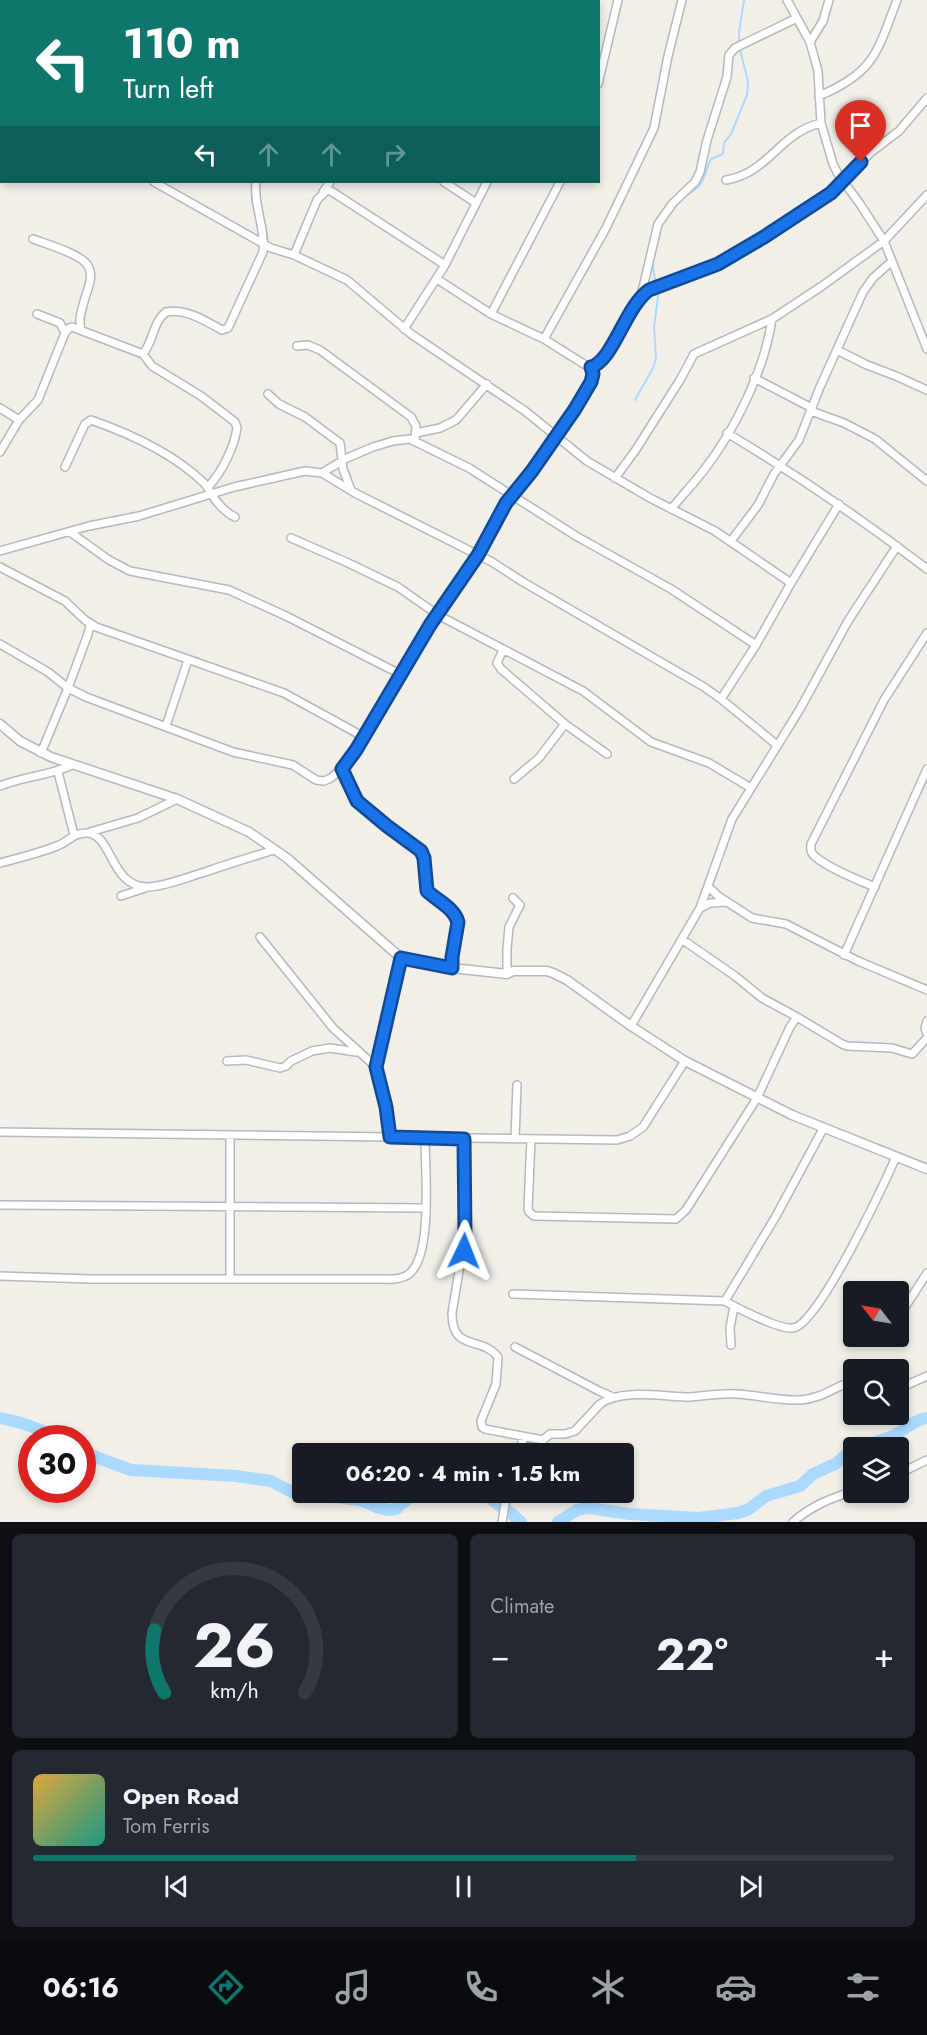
<!DOCTYPE html>
<meta charset="utf-8">
<style>
body{margin:0;font-family:Jost,sans-serif;background:#242831;color:#f1f3f6;height:100vh;display:flex;flex-direction:column;font-size:22px;white-space:nowrap}
*{box-sizing:border-box;margin:0}
p{font-size:20px;color:#9ea1a6}
.icon{flex:none;width:33px;height:33px;fill:none;stroke:currentColor;stroke-width:2;stroke-linecap:round;stroke-linejoin:round}
.map{position:relative;height:1522px;overflow:hidden}
.panel{display:flex;flex-direction:column;gap:12px;padding:12px;background:#0d0f14;flex:1}
.panel>*{flex:none}
.guide{position:absolute;left:0px;top:0px;width:600px;height:183px;box-shadow:0 3px 9px #0003;background:#0f766e;color:#fff;overflow:hidden}
.needle{width:39px;rotate:301deg}
.controls{position:absolute;left:843px;top:1281px;display:grid;gap:12px}
.controls a{display:grid;place-items:center;width:66px;height:66px;border-radius:6px;background:#171b24;box-shadow:0 3px 9px #0003;font-size:30px}
.speed{position:absolute;left:18px;top:1425px;display:flex;gap:12px;font-size:30px;font-weight:700;text-align:center}
.speed>*{display:grid;place-content:center;width:78px;height:78px;border-radius:50%;background:#171b24;box-shadow:0 3px 9px #0003;line-height:1}
.speed .limit{border:9px solid #d22;background:#fff;color:#111}
.pin{position:absolute;display:grid;place-items:center;width:51px;height:51px;color:#fff;margin:-62px -26px;border-radius:50% 50% 50% 0;rotate:-45deg;box-shadow:0 0 6px #0007}
.pin .icon{rotate:45deg}
.me{position:absolute;width:66px;margin:-33px;rotate:2deg;stroke-linejoin:round;filter:drop-shadow(0 0 4px #0008)}
.turn{display:flex;align-items:center;gap:21px;height:126px;padding:0 24px;font-size:27px}
.turn .icon{width:78px;height:78px;stroke-width:2.5}
.turn b{display:block;font-size:42px;line-height:51px}
.lanes{display:flex;align-items:center;height:57px;padding:0 24px;background:#0003;justify-content:center;gap:30px;direction:ltr}
.lanes .off{opacity:.35}
.big{font-size:45px;font-weight:700;line-height:1.1}
.panel .tile{flex:1;display:flex;flex-direction:column;justify-content:center;gap:9px;min-width:0;padding:0 21px;border-radius:9px;background:#242831}
.panel .dial{align-items:center;gap:0}
.dial svg{height:156px;overflow:visible;fill:none;stroke:#363941;stroke-width:7;stroke-linecap:round;text-anchor:middle}
.dial text{fill:#f1f3f6;stroke:none}
.song{display:flex;align-items:center;gap:18px}
.cover{width:72px;height:72px;border-radius:9px;background:linear-gradient(135deg,hsl(40 70% 55%),hsl(170 70% 35%))}
.played{height:6px;border-radius:3px;background:linear-gradient(90deg,#0f766e 70%,#363941 70%)}
.keys{display:flex;justify-content:space-around;direction:ltr}
.heat{display:flex;justify-content:space-between;align-items:center;font-size:33px;direction:ltr}
.panel .tiles{flex:1;display:grid;gap:12px;grid-template-columns:1fr 1fr}
.tile:last-child{grid-column:span 2}
.trip{position:absolute;left:292px;top:1443px;width:342px;height:60px;border-radius:6px;background:#171b24;box-shadow:0 3px 9px #0003;font-weight:700;line-height:60px;text-align:center}
.dock{display:flex;height:96px;justify-content:space-around;align-items:center;background:#090b0e;color:#9ea1a6}
.dock .icon{width:42px;height:42px}
.dock .active{color:#0f766e}
.dock b{font-size:27px;color:#f1f3f6}
.map>svg:first-child{display:block}
.lines{fill:none;stroke-linecap:round;stroke-linejoin:round}
.stream{stroke:#aadaff;stroke-width:2}
.river{stroke:#aadaff;stroke-width:12}
.minor-casing{stroke:#b5b8bc;stroke-width:10}
.tertiary-casing{stroke:#b5b8bc;stroke-width:11}
.minor{stroke:#fff;stroke-width:7}
.tertiary{stroke:#fff;stroke-width:8}
.route-casing{stroke:#114b97;stroke-width:15}
.route{stroke:#1a73e8;stroke-width:10}
</style>
<div class="map">
<svg width="927" height="1522" viewBox="0 0 927 1522">
<rect width="100%" height="100%" fill="#f1efe8"/>
<g class="lines">
<path class="stream" d="M684 197C708 182 700 183 711 159L723 154 724 143 731 134 747 95 748 81 739 46V32L744 0
M635 400 653 368 656 358 654 327 658 297 652 262"/>
<path class="river" d="M0 1418C20 1422 39 1428 57 1438
M868 1448C875 1440 884 1440 893 1436 905 1430 913 1420 927 1418
M82 1452 131 1470 236 1476 271 1481 292 1492 360 1500 379 1508 389 1510 396 1509 412 1495 429 1492
M483 1492 500 1506
M507 1510 521 1522
M558 1522 577 1510 589 1508 630 1514 699 1518 738 1513 749 1509 766 1496 800 1486 813 1474 835 1464 847 1454 854 1453"/>
<g class="minor-casing">
<path id="minor" d="M240 0V2
M787 0 810 42 818 71 821 123 833 164 838 174 860 204 884 241 927 349
M138 2 140 0
M442 2V0
M553 2 554 0
M810 42 823 21 829 0
M598 84 618 0
M819 96C874 73 877 53 897 0
M0 133 2 132
M0 142 2 141
M0 149 2 150
M726 180C769 173 779 133 821 123
M154 182 271 248 294 255 347 280 411 334 525 411 587 461 650 498 715 531 791 583
M444 182 476 203
M323 192 330 182
M33 239C46 244 82 254 88 266 94 276 88 288 85 298 82 309 78 319 81 330
M294 255 317 200 327 190 331 191 445 265
M437 279 491 314 544 339 587 366H596C617 352 623 309 649 290L718 264 764 237 818 202 843 181 870 153 899 131 927 98
M641 296 658 224 673 203 695 182 700 172 707 140 727 77 729 55 735 48 797 18
M37 314 60 323 65 333
M491 314 560 182
M404 329 445 265 487 182
M544 339 606 228 654 128 668 56 682 0
M297 346 308 345 320 350 411 417 416 426 415 441
M837 350 867 365 896 376 927 390
M143 354C153 342 153 322 166 312 186 308 205 321 222 330L228 328 263 252C266 228 253 205 256 182
M754 378 812 408
M268 394 279 404 305 417 340 443 343 469 351 490
M0 408 19 420
M811 411 844 423 875 439 927 481
M416 433 440 428 456 420 487 384
M727 433C797 475 863 520 927 569
M0 452 19 420 38 400 65 333 69 328 72 327 143 354 152 366 201 396 235 422 237 428C234 448 222 472 208 487
M65 467 85 424 91 420C131 434 173 453 204 483 208 487 209 491 212 495 217 503 226 513 235 517
M322 473 355 493 492 562 523 582 704 687 721 699 777 745
M615 478 635 451 680 380 694 354 772 319 822 286 884 241 927 195
M671 509C682 496 694 483 704 470 735 430 765 369 772 319
M70 532 109 560 130 571 229 590 286 616 400 674
M291 538 346 562 398 587 438 615 583 691 651 742 709 763 751 788
M731 541 758 505 774 474 799 440 820 387 863 292 873 278 892 261
M0 551 89 526 139 516 234 487 305 471 322 473 347 458 373 447 393 441 410 439 469 468 576 536 671 589 756 645
M0 567 65 601 85 620 96 627 284 693 364 737
M0 644 48 672 68 688 86 697 233 752 293 765 316 780 324 781 331 778 349 762 430 625 478 555 506 503 532 471 575 409 591 382 593 374 591 367
M503 650 497 663 501 669 565 724 607 754
M721 699 756 645 791 583 839 504
M166 726 188 660
M41 753 68 688 88 634 90 624
M342 769 356 801 421 851 424 858 427 891C438 901 454 908 458 923L452 957V968
M58 772 74 835
M514 779 539 758 565 724
M0 786C24 776 49 776 72 765
M90 832 138 818 177 799
M0 863C19 858 39 853 57 846 68 842 73 833 86 833 113 833 109 886 147 887 164 887 188 877 205 872 228 864 251 857 274 850
M708 886 718 896 752 918 786 924 858 961 927 990
M875 887C862 882 819 864 812 853 810 850 811 848 811 844L884 700 927 633
M121 896 145 888
M700 908 710 903 727 902
M260 937 333 1028 376 1067
M683 940 735 976 762 998 797 1017 842 1044 847 1046 892 1048 912 1054 927 1038
M844 955 927 769
M507 974V949L509 927 520 905 513 898
M927 1021 925 1028 927 1034
M631 1026 700 908 732 819 800 709 848 621 897 546
M227 1061 246 1060 280 1068 286 1066 291 1061 312 1051 330 1048 356 1052
M823 1129 776 1216 725 1301C737 1308 780 1330 793 1328 818 1326 884 1184 896 1157
M0 1132 617 1140 630 1136 643 1127 685 1061
M390 1137 386 1107 376 1067 401 958
M464 1139 465 1235 452 1313C452 1353 481 1335 498 1357L496 1384 481 1421 482 1427 485 1429 543 1440 550 1434H565L575 1431 600 1404C621 1388 666 1397 690 1397 705 1396 720 1393 736 1394 757 1395 779 1401 800 1400 818 1399 831 1390 847 1383L854 1385
M515 1139 517 1085
M531 1139 528 1209 529 1212 534 1216 676 1219 686 1210 757 1098 790 1027 797 1017
M0 1205 426 1208
M0 1276 90 1279H374C385 1279 402 1281 410 1273 433 1253 425 1168 425 1138
M230 1278V1135
M513 1294 725 1301
M898 1318 927 1273
M731 1345 730 1328 734 1306
M515 1347 599 1391 613 1397
M898 1389 927 1376
M518 1454 524 1437
M898 1474 927 1460
M502 1522 507 1492
M793 1522C811 1506 831 1498 854 1491"/>
</g>
<g class="tertiary-casing">
<path id="tertiary" d="M0 724 20 741 51 757 177 799 249 832 287 858 401 958 452 968 507 974 513 971H547L553 973 567 980 631 1026 685 1061 792 1115 927 1169"/>
</g>
<use href="#minor" class="minor"/>
<use href="#tertiary" class="tertiary"/>
</g>
<g class="lines">
<g class="route-casing">
<path id="route" d="M464 1251 465 1235 464 1139 390 1137 386 1107 376 1067 401 958 452 968V957L458 922C454 908 438 901 427 891L424 858 421 851 387 826 357 801 342 769 356 750 430 625 478 555 506 503 532 471 575 409 591 382 593 374 591 367C613 361 625 307 649 290L718 264 764 237 831 193 861 162"/>
</g>
<use href="#route" class="route"/>
</g>
</svg>
<div class="controls">
<a><svg class="needle" viewBox="-14 -14 28 28"><path d="M0-13l5 13h-10z" fill="#e53935"/><path d="M0 13l5-13h-10z" fill="#9ea1a6"/></svg></a>
<a><svg class="icon" aria-label="search" viewBox="0 0 24 24"><circle cx="10" cy="10" r="6"/><path d="M15 15l6 6"/></svg></a>
<a><svg class="icon" aria-label="layers" viewBox="0 0 24 24"><path d="M12 4l9 5-9 5-9-5zM3 14l9 5 9-5"/></svg></a>
</div>
<div class="speed"><div class="limit">30</div></div>
<div class="pin" style="left:861px;top:162px;background:#d93025"><svg class="icon" aria-label="arrive" viewBox="0 0 24 24"><path d="M6 21V4h12l-3 4 3 4H6"/></svg></div>
<svg class="me" style="left:464px;top:1251px" viewBox="-20 -20 40 40"><path d="M0-17L14 15 0 8-14 15z" fill="#1a73e8" stroke="#fff" stroke-width="4"/></svg>
<div class="trip">06:20 · 4 min · 1.5 km</div>
<div class="guide">
<div class="turn"><svg class="icon" aria-label="left" viewBox="0 0 24 24"><path d="M17 20v-9H6M10 6l-5 5 5 5"/></svg><div><b>110 m</b>Turn left</div></div>
<div class="lanes"><svg class="icon" aria-label="left" viewBox="0 0 24 24"><path d="M17 20v-9H6M10 6l-5 5 5 5"/></svg><svg class="icon off" aria-label="ahead" viewBox="0 0 24 24"><path d="M12 20V5M6 11l6-6 6 6"/></svg><svg class="icon off" aria-label="ahead" viewBox="0 0 24 24"><path d="M12 20V5M6 11l6-6 6 6"/></svg><svg class="icon off" aria-label="right" viewBox="0 0 24 24"><path d="M7 20v-9h11M14 6l5 5-5 5"/></svg></div>
</div>
</div>
<section class="panel">
<div class="tiles">
<div class="tile dial"><svg viewBox="0 0 100 80">
<path d="M14 69A42 42 0 1 1 86 69"/>
<path d="M14 69A42 42 0 0 1 9 37" stroke="#0f766e"/>
<text x="50" y="56" font-size="32" font-weight="700">26</text>
<text x="50" y="72" font-size="11">km/h</text>
</svg></div>
<div class="tile"><p>Climate</p>
<div class="heat"><a>−</a><b class="big">22°</b><a>+</a></div>
</div>
<div class="tile">
<div class="song"><i class="cover"></i><div><b>Open Road</b><p>Tom Ferris</p></div></div>
<div class="played"></div>
<div class="keys"><svg class="icon" aria-label="previous" viewBox="0 0 24 24"><path d="M18 5L8 12l10 7zM5 5v14"/></svg><svg class="icon" aria-label="pause" viewBox="0 0 24 24"><path d="M8 5v14M16 5v14"/></svg><svg class="icon" aria-label="next" viewBox="0 0 24 24"><path d="M6 5l10 7-10 7zM19 5v14"/></svg></div>
</div>
</div>
</section>
<nav class="dock">
<b>06:16</b>
<svg class="icon active" aria-label="directions" viewBox="0 0 24 24"><path d="M12 3l9 9-9 9-9-9zM9 14v-3h6M13 9l2 2-2 2"/></svg>
<svg class="icon" aria-label="music" viewBox="0 0 24 24"><path d="M9 18V5l10-2v13"/><circle cx="6" cy="18" r="3"/><circle cx="16" cy="16" r="3"/></svg>
<svg class="icon" aria-label="phone" viewBox="0 0 24 24"><path d="M5 4h4l2 5-3 2q2 4 5 5l2-3 5 2v4C11 20 4 13 5 4z"/></svg>
<svg class="icon" aria-label="climate" viewBox="0 0 24 24"><path d="M12 3v18M4 7l16 10M4 17L20 7"/></svg>
<svg class="icon" aria-label="car" viewBox="0 0 24 24"><path d="M5 17H2v-5l4-1 3-4h7l3 4 3 1v5h-3M9 17h6M6 11h13"/><circle cx="7" cy="17" r="2"/><circle cx="17" cy="17" r="2"/></svg>
<svg class="icon" aria-label="filters" viewBox="0 0 24 24"><path d="M4 7h16M4 17h16"/><circle cx="9" cy="7" r="2"/><circle cx="15" cy="17" r="2"/></svg>
</nav>
